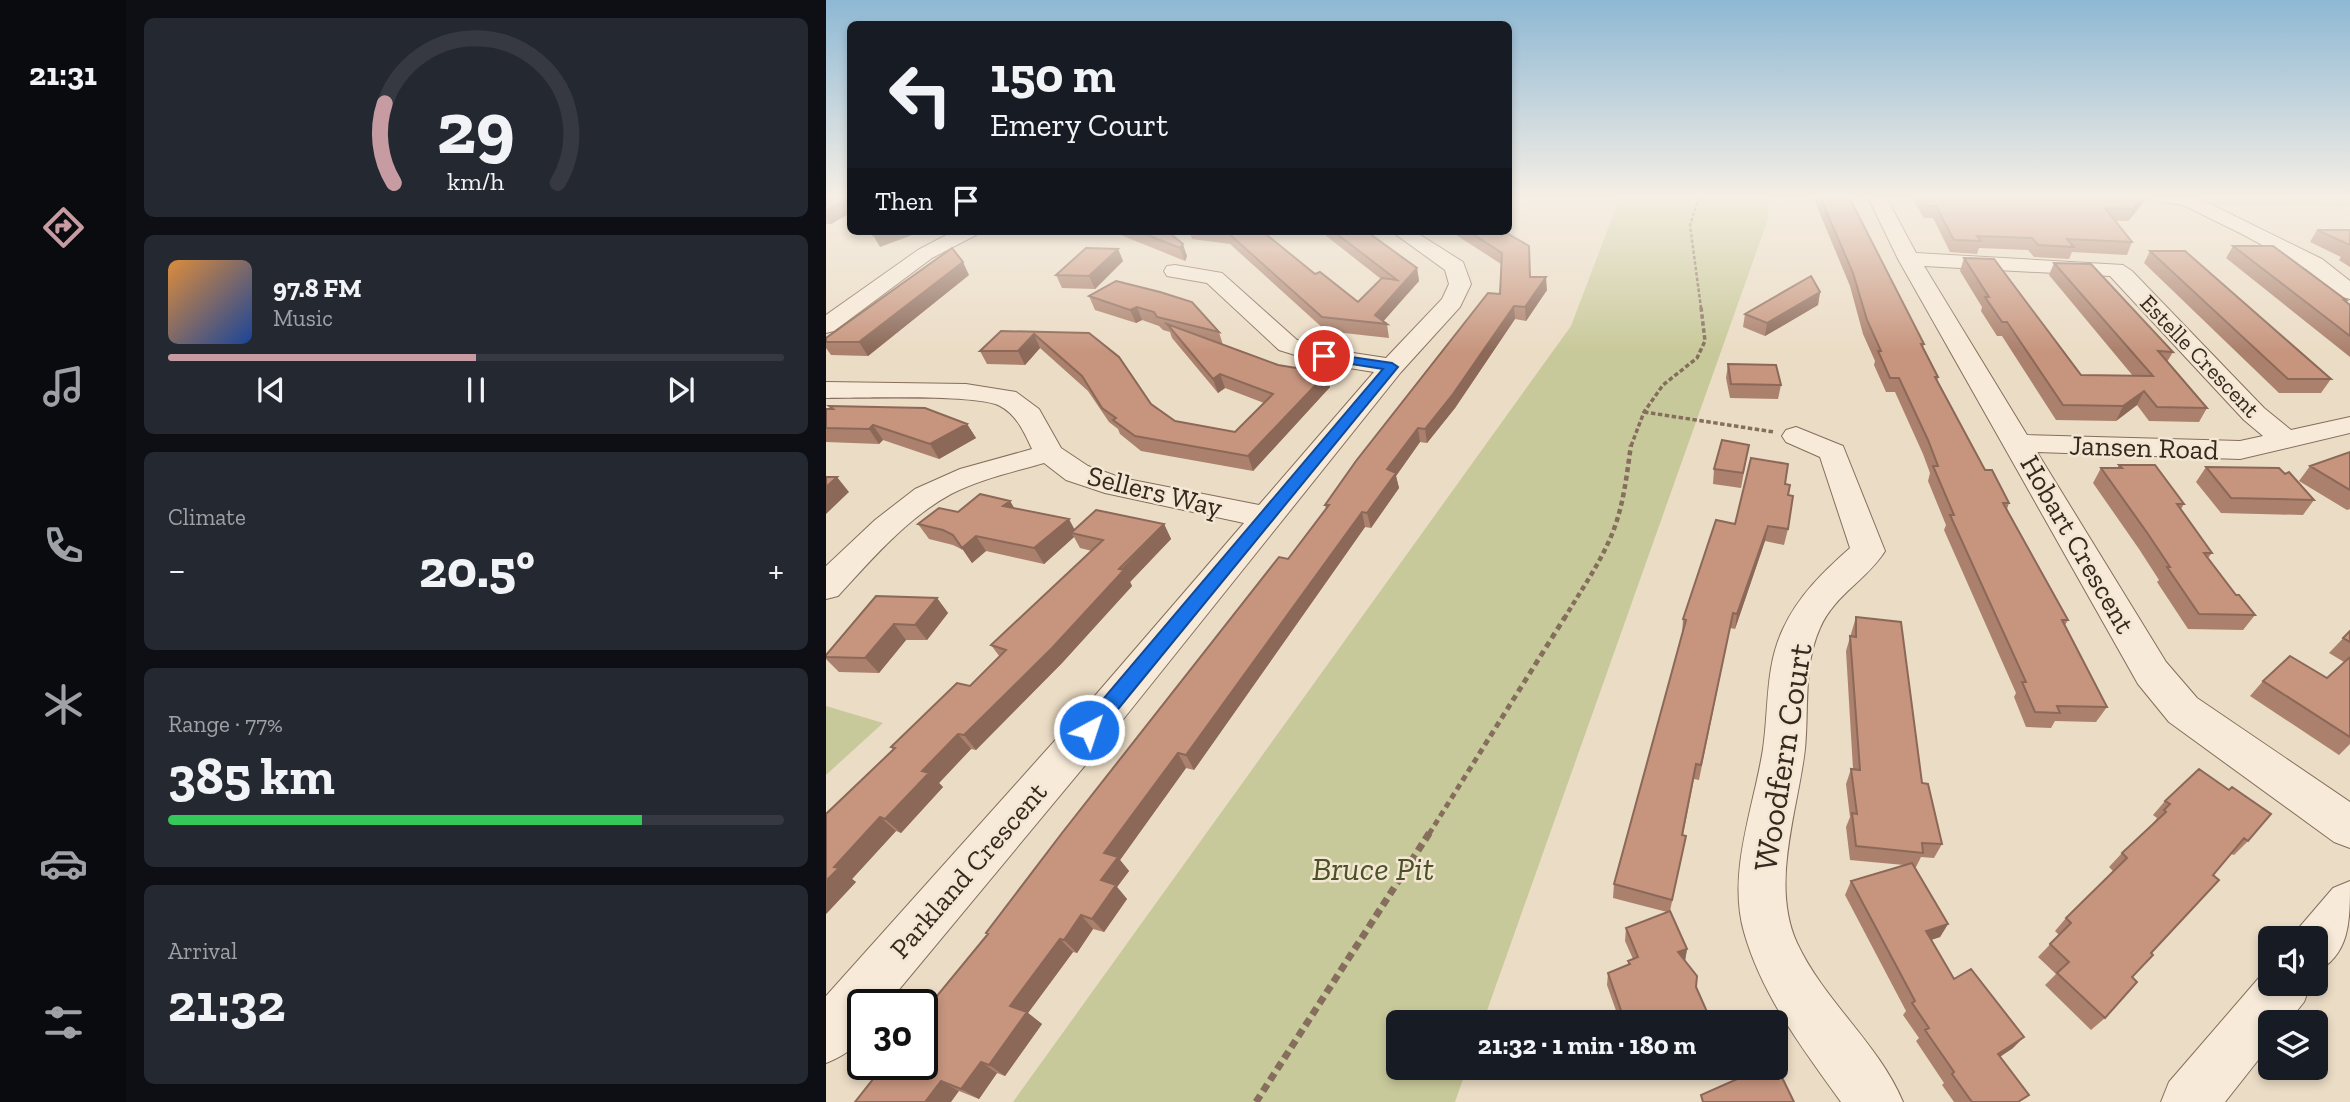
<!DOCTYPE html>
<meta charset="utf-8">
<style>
body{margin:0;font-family:"Zilla Slab",serif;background:#242831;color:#f1f3f6;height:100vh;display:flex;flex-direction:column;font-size:26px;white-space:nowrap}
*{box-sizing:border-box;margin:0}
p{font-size:23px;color:#9ea1a6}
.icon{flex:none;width:38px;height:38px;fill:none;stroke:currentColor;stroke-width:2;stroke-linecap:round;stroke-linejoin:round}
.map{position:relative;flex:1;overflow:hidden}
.details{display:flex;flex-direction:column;gap:18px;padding:18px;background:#0d0f14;width:700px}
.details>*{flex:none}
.banner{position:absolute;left:21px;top:21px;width:665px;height:214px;border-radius:10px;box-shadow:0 4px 10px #0003;background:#171b24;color:#f1f3f6;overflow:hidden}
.tools{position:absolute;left:1432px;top:926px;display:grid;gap:14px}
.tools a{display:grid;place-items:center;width:70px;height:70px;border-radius:10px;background:#171b24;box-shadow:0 4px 10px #0003;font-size:35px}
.speed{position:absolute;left:21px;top:989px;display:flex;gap:14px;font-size:35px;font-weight:700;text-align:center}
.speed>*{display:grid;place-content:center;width:91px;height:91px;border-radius:50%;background:#171b24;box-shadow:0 4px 10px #0003;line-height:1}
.speed .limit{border:4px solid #111;border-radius:10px;background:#fff;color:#111}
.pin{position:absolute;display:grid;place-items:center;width:60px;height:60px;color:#fff;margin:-30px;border:4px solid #fff;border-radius:50%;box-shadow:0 2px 7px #0007}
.me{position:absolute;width:77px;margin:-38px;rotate:40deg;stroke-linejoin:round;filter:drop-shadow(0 0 5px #0008)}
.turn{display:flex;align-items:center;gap:24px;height:147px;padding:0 28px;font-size:32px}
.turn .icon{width:91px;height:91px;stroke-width:2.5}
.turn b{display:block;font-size:49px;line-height:60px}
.then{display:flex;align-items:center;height:66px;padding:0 28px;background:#0003;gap:14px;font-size:26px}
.big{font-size:52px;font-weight:700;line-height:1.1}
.details .widget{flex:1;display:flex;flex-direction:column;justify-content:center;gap:10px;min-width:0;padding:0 24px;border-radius:10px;background:#242831}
.details .dial{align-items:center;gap:0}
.dial svg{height:182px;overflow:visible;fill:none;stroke:#363941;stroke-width:7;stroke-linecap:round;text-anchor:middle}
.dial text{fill:#f1f3f6;stroke:none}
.song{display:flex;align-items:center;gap:21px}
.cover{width:84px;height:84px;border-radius:10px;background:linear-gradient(135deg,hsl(30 70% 55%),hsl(220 70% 35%))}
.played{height:7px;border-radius:4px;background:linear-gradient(90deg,#c69ba2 50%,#363941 50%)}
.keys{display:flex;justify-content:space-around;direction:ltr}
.heat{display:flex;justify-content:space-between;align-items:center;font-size:38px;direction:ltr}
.charge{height:10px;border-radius:5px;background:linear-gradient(90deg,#34c759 77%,#363941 0)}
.trip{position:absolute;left:560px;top:1010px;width:402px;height:70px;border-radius:10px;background:#171b24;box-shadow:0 4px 10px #0003;font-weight:700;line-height:70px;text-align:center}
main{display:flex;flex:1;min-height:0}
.menu{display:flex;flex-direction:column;width:126px;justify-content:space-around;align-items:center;background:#090b0e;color:#9ea1a6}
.menu .icon{width:49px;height:49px}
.menu .active{color:#c69ba2}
.menu b{font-size:32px;color:#f1f3f6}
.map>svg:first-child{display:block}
.green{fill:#c8c99a}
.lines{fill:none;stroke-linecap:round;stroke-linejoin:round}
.minor-casing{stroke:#856e5c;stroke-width:2}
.path-far4{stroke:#856e5c;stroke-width:2.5;stroke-dasharray:3.5 2;stroke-linecap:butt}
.path-far3{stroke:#856e5c;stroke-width:3.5;stroke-dasharray:4.5 2.5;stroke-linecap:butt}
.path-far2{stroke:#856e5c;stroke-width:4.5;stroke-dasharray:5 3.5;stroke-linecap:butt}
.path-far1{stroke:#856e5c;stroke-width:5;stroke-dasharray:6 4.5;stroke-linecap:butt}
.path{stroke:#856e5c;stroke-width:7;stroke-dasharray:8 5;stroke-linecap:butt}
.minor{fill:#f7ead8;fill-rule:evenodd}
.wall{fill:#ab806c}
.shaded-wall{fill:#8b6858}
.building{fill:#c7957e;stroke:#8b6858;stroke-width:2}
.route{fill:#1a73e8;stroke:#114b97;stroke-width:2}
.labels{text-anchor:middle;stroke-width:5;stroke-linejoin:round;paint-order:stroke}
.far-street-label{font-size:23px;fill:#36281f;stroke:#f3e7d4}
.street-label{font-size:28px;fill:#36281f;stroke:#f3e7d4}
.near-street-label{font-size:33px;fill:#36281f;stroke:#f3e7d4}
.near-park-label{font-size:33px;font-style:italic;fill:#4b5227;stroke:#f3e7d4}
</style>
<main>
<nav class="menu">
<b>21:31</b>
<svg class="icon active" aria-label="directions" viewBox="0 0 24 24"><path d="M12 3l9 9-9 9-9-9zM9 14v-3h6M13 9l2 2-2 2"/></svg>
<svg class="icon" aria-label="music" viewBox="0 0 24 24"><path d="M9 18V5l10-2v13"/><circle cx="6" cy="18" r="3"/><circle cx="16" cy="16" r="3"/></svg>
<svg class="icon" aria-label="phone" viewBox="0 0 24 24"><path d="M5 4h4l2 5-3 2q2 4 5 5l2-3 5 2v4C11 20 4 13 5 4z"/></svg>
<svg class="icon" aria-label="climate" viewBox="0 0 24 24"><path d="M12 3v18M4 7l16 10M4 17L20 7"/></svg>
<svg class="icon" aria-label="car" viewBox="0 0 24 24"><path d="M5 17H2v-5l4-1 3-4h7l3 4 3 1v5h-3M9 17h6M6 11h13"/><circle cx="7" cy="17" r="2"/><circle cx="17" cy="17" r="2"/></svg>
<svg class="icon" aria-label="filters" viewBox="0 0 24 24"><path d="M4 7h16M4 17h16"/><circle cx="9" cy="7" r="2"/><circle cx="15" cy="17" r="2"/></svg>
</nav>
<section class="details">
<div class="widget dial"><svg viewBox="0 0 100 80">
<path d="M14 69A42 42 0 1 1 86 69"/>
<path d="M14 69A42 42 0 0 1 10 34" stroke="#c69ba2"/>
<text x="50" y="56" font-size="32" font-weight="700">29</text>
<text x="50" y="72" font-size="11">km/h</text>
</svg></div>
<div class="widget">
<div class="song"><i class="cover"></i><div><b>97.8 FM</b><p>Music</p></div></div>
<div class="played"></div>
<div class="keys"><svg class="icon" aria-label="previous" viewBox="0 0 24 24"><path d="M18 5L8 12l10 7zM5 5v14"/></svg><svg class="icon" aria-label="pause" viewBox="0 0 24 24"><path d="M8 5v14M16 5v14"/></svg><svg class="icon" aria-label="next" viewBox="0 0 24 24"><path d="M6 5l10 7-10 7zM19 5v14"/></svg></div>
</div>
<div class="widget"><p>Climate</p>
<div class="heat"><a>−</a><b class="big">20.5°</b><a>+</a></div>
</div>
<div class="widget"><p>Range · 77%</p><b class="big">385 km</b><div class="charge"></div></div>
<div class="widget"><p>Arrival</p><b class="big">21:32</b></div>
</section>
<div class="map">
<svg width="1524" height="1102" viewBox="0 0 1524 1102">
<rect width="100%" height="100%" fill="#ebdcc5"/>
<path class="green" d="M794 197H941L942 219 657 1022H572V1068H641L629 1102H187L745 326Z
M1378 197H1524V207L1385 205Z
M0 706 57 723 0 775Z"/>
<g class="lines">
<g class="minor-casing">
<path id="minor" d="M1042 197H1060L1090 253 1297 265 1306 271 1438 408 1465 430 1524 417V433L1414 459 1211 452 1340 662 1371 698 1524 802V848L1508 842 1343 722 1312 684 1072 259ZM1098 266 1284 276 1418 420 1437 436 1414 441 1201 435Z
M1327 197H1370L1496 259 1524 281V299L1516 297 1480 269 1416 234 1357 205 1329 201Z
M128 231H153L150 235 106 258 8 331 0 333V315L92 250Z
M565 231H588L637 262 645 284 634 307 575 372 295 722 61 1004H37C37 1039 34 1049 0 1063V996L267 698 418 523 279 493 240 480 218 463C187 472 154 479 125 494 81 518 46 559 12 596L0 599V566L49 520 89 489 134 469 206 449C198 432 191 415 174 406 151 394 33 398 0 398V382L140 384 190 392 213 409 235 448 262 466 296 478 433 505 548 372 498 364 453 350 381 283 341 276 338 271 341 266 349 265 396 273 471 340 501 349 560 358 616 299 623 284 619 270Z
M970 427 1017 446 1059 551C1041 580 1008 595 994 628 977 665 983 709 979 749 972 810 944 884 971 943 998 1001 1053 1044 1077 1102H1015C977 1049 936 996 918 932 901 873 928 807 937 749 943 709 939 666 957 629 972 596 997 572 1024 548L994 457 960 442 956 436 960 430Z
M1524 881C1524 923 1524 954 1489 973V938H1468L1471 930 1507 888Z
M1444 965V984H1485L1478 1002 1462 1022H1444V1045L1399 1102H1335L1343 1082Z"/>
</g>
<path class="path-far4" d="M873 197 864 225 875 308"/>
<path class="path-far3" d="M818 412 948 432
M805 446 818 412 837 385 871 358 879 341 875 307"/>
<path class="path-far2" d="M738 619C755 590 776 561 788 529 798 502 801 473 805 445"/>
<path class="path-far1" d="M603 834 739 617"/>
<path class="path" d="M430 1102 604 832"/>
<use href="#minor" class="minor"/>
</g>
<path class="wall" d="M0 197H24V213L5 224H0Z
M987 197H1023L1098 344 1097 347 1112 377 1111 381 1159 470 1183 503 1181 509 1242 620 1239 625 1281 707 1270 722 1229 721 1225 728 1200 727 1188 697 1190 693 1118 530 1120 525 1102 481 1104 473 1097 454 1069 392H1060L1048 365 1049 361 1037 334 1024 286Z
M1085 197H1322L1302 221H1289L1306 242 1301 255 1246 252 1243 259 1208 257 1202 250 1153 248 1151 254 1124 252 1107 218H1098Z
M1491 230H1524V267L1513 260 1515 257 1484 242Z
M285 231H341L361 256 359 261Z
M363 231H436L489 274 532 302 555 279 494 231H540L591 268 593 281 557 321 561 324 563 338 500 331 404 244 366 239Z
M624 231H677L704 277 721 290 700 321 689 319 629 408 601 443 594 442 570 476 573 488 545 528 539 527 368 770 360 768 294 860 303 871 291 887 301 899 278 932 267 929 251 953 247 952 202 1013 216 1024 179 1076 171 1073 153 1099 133 1091 29 1102 161 935 160 933 462 559 500 509 499 505 674 294 675 264Z
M1407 246 1520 300 1519 301 1524 305V357L1400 258Z
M292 249 297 261 269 289 236 288 230 275Z
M1324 251 1505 379 1495 393H1453L1318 263Z
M1138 258 1255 375 1307 376 1223 275 1228 263 1347 352 1341 362 1381 408 1373 422 1323 421 1311 405 1290 421 1230 420 1176 336H1171L1155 311 1156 307 1134 271Z
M143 275 42 356 5 355 0 348V338Z
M290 281 393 332 397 345 452 365 501 373 504 387 427 471 315 451 294 434 292 429 283 422 262 391 214 348 199 365 161 364 154 351 175 331 263 333 325 404 349 421 409 432 438 403 399 388 392 393 346 338 344 332 337 330 333 326 316 320 310 323 269 310 263 296Z
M994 292 992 305 939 336 917 327 919 314Z
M902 364 955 385 952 399 904 398 900 378Z
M3 406 141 424 150 438 113 459 57 440 53 444 0 442V409H5Z
M923 445 915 488 887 484 888 469Z
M1524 452V509L1521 510 1473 481 1484 466Z
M1293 465 1358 504 1355 509 1386 553 1382 558 1410 595 1429 615 1417 630 1362 629 1331 582 1333 580 1313 549 1267 483 1275 468H1291Z
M1380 467 1459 474 1488 500 1477 515 1395 513 1370 482Z
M959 484 962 495V529L958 545 939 541 909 629 904 628 873 780 868 779 857 835V850L844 911 861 949 859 961 870 987 880 1022H794L781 985 782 973 802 965V961L807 959 799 941 800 928 841 912 787 898 788 884 856 635 857 619 909 524Z
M184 501 188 508 249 530 338 524 345 539 304 582 306 586 236 663 150 750 145 749 113 783 117 787 75 833 70 831 26 879 30 882 0 914V814L67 750 65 747 144 686 174 657 165 645 266 551 254 548 248 537 218 564 160 551 146 563 137 550 127 545 103 539 92 524 132 512Z
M111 598 122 613 101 640H80L53 673 13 672 0 659V655Z
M1030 617 1096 783 1116 844 1108 858 1095 857 1090 867H1088L1122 924 1114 937 1105 940 1128 979 1187 1048 1174 1057 1194 1102H1128L1116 1085 1118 1083 1090 1041 1093 1038 1077 1015 1080 1011 1019 895 1025 881 1078 865 1024 860 1020 827 1024 817 1020 784 1025 769H1027L1020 651Z
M1524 631V744L1513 755 1424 696 1437 681 1501 678 1518 662 1503 653Z
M1373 769 1422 841 1408 855 1405 854 1387 875 1306 977 1279 1018 1265 1030 1219 985 1230 974 1212 957 1233 935 1229 931 1240 918 1287 871 1283 867 1296 853 1326 825 1331 818 1327 815 1339 801Z"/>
<path class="shaded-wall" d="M24 197V213L5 224 0 216V211Z
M1317 197H1322L1302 221 1307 209Z
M57 231H97L54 247 47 235Z
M357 244 361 256 359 261 354 248Z
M292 249 297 261 269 289 263 276Z
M137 262 143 275 42 356 33 342Z
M591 268 593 281 555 324 549 315Z
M720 277 721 290 700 321 699 307Z
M994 292 992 305 939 336 941 323Z
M688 306 689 319 629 408 601 443 599 429Z
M311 307 316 320 310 323 304 310Z
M208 334 214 348 199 365 192 351Z
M501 373 504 387 427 471 422 456Z
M394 374 399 388 392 393 387 379Z
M1318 391 1311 405 1290 421 1297 406Z
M141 424 150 438 113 459 104 444Z
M47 425 57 440 53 444 43 429Z
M592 428 594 442 570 476 573 488 545 528 541 513 561 469Z
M11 477 23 492 0 514V487Z
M184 501 193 516 177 506Z
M536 512 539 527 368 770 360 755Z
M243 519 251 534 245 533 248 537 218 564 208 548Z
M338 524 345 539 304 582 306 586 236 663 150 750 138 735Z
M942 526 939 541 909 629 911 614Z
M150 536 160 551 146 563 136 548Z
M111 598 122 613 101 640 89 625Z
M68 624 80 640 53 673 39 658Z
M132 734 145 749 113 783 117 787 75 833 59 819 96 771Z
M352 753 360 768 294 860 303 871 291 887 301 899 278 932 266 919 275 880 278 853Z
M54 817 70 831 26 879 30 882 0 914V881L8 867Z
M255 915 267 929 251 953 238 940Z
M1122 924 1114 937 1092 944 1100 931Z
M234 939 247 952 202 1013 216 1024 179 1076 163 1065 184 1006Z
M861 949 859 961 852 952Z
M882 1014 880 1022H861Z
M1198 1037 1187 1048 1161 1065 1172 1054Z
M155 1062 171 1073 153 1099 135 1089Z
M115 1081 133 1091 125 1102H99Z"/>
<path class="building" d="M0 197H24L0 211Z
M994 197H1023L1098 344H1095L1112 377H1109L1159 470H1166L1183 503H1177L1242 620H1236L1281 707 1231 706 1234 713 1209 712 1196 682H1200L1124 515H1128L1107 466H1112L1102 440 1073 378H1064L1052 351H1055L1041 320 1027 273Z
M1095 197H1317L1307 209 1279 208 1306 242 1241 239 1248 247 1212 245 1206 238 1151 236 1155 241 1128 240 1110 206H1102Z
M1491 230H1524V245Z
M45 231H57L47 235Z
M311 231H341L357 244 354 248Z
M394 231H436L489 274 494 272 532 302 556 278 571 280 507 231H540L591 268 549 315 561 324 496 317 401 232Z
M642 231H677L703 246 704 277H720L699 307 688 306 627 394 599 429 592 428 561 469 570 473 541 513 536 512 360 755 352 753 278 853 292 857 275 880 290 885 266 919 255 915 238 940 234 939 184 1006 201 1012 163 1065 155 1062 135 1089 115 1081 99 1102H29L59 1064H96V1014L162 934 160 933 236 833 453 557 462 559 503 505H499L530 461 662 293 674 294 676 253Z
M1407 246H1447L1520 300H1518L1524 305V336Z
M126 248 137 262 33 342H0V338Z
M260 248 292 249 263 276 230 275Z
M1324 251H1359L1505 379H1462Z
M1138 258 1168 259 1255 375 1327 376 1228 263 1265 264 1347 352 1332 351 1381 408 1331 407 1318 391 1297 406 1237 405 1181 322H1176L1159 297H1163Z
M985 276 994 292 941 323 919 314Z
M290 281 334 292 366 302 393 332 331 317 328 312 311 307 304 310 263 296Z
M341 324 452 365 501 373 422 456 309 436 287 420 290 418 276 408 256 376 208 334 192 351H154L175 331 263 333 293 357 325 404 349 421 409 432 447 394 394 374 387 379Z
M902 364 950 365 955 385 905 384Z
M3 406 99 408 141 424 104 444 47 425 43 429 0 428V409H7Z
M896 440 923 445 917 473 888 469Z
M1524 452V490L1484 466Z
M925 458 962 464 959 484 964 485 962 495 967 496 962 529 942 526 911 614 907 613 875 765 870 764 856 835 860 836 846 900 788 884 860 620 857 619 890 520 909 524Z
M1293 465H1329L1358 504H1351L1386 553H1378L1410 595H1413L1429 615 1373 614 1341 567H1344L1322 534 1275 468H1296Z
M1380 467 1453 468 1459 474 1463 472 1488 500 1405 498Z
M0 477H11L0 487Z
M154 494 184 501 177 506 243 519 208 548 150 536 136 548 127 535 117 530 92 524 113 508 132 512Z
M270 510 338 524 293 569 298 570 226 648 138 735 132 734 96 771 103 773 59 819 54 817 8 867 13 868 0 881V814L69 748 65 747 131 683 144 686 180 650 165 645 277 540 245 533Z
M50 596 111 598 89 625 68 624 39 658 0 657V655Z
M1030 617 1075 622 1096 783 1102 784 1116 844 1096 843 1097 853 1030 846 1026 813 1031 814 1025 769 1034 770 1024 636 1030 637Z
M1524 631V642L1517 638Z
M1464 656 1501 678 1524 657V737L1437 681Z
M1373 769 1403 790 1406 787 1445 814 1422 841 1418 838 1387 875 1393 880 1325 953 1327 955 1306 977 1311 982 1279 1018 1231 973 1243 962 1224 944 1245 923 1240 918 1301 858 1296 853 1340 812 1338 810 1344 804 1339 801Z
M1086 863 1122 924 1100 931 1128 979 1145 969 1198 1037 1172 1054 1203 1095 1192 1102H1146L1126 1074 1128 1072 1099 1030 1103 1028 1086 1003 1089 1001 1025 881Z
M844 911 861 949 852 952 871 976 870 987 882 1014 861 1022H799L782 973 804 964 802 961 812 957 800 928Z
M950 1065 968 1102H877L875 1095 936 1068H950Z"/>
<linearGradient id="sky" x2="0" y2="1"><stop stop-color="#8eb8d4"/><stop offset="0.56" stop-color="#f6efe5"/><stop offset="1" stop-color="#f6efe5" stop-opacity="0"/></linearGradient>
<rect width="1524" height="352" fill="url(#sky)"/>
<path class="route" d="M498 353 566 363 572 367 270 736 263 738 256 736 254 730 256 724 557 369 493 359V354Z"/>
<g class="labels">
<g class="far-street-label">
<text transform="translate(1374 356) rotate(46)" y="8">Estelle Crescent</text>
</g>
<g class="street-label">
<text transform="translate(1318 447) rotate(2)" y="10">Jansen Road</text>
<text transform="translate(329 491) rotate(14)" y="10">Sellers Way</text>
<text transform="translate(1252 544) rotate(60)" y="10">Hobart Crescent</text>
<text transform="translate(142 870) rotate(-49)" y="10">Parkland Crescent</text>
</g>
<g class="near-street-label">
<text transform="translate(956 757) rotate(-81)" y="12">Woodfern Court</text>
</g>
<g class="near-park-label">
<text x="547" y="880">Bruce Pit</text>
</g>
</g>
</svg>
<div class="tools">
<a><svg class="icon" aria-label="sound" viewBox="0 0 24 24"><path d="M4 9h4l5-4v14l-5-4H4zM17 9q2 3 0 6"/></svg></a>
<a><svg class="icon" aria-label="layers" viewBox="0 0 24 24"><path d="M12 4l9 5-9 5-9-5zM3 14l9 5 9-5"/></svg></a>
</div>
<div class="speed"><div class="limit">30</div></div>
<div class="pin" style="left:498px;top:356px;background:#d93025"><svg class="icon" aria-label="arrive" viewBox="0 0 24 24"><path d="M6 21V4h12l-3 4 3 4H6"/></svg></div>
<svg class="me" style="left:263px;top:730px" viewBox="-20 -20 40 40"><circle r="17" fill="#1a73e8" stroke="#fff" stroke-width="3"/><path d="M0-11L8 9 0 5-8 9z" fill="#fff"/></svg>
<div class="trip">21:32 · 1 min · 180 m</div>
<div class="banner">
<div class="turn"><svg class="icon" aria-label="left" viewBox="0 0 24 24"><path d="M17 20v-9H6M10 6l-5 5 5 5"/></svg><div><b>150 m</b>Emery Court</div></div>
<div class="then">Then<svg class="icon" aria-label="arrive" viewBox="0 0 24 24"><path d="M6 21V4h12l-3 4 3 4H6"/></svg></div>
</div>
</div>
</main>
